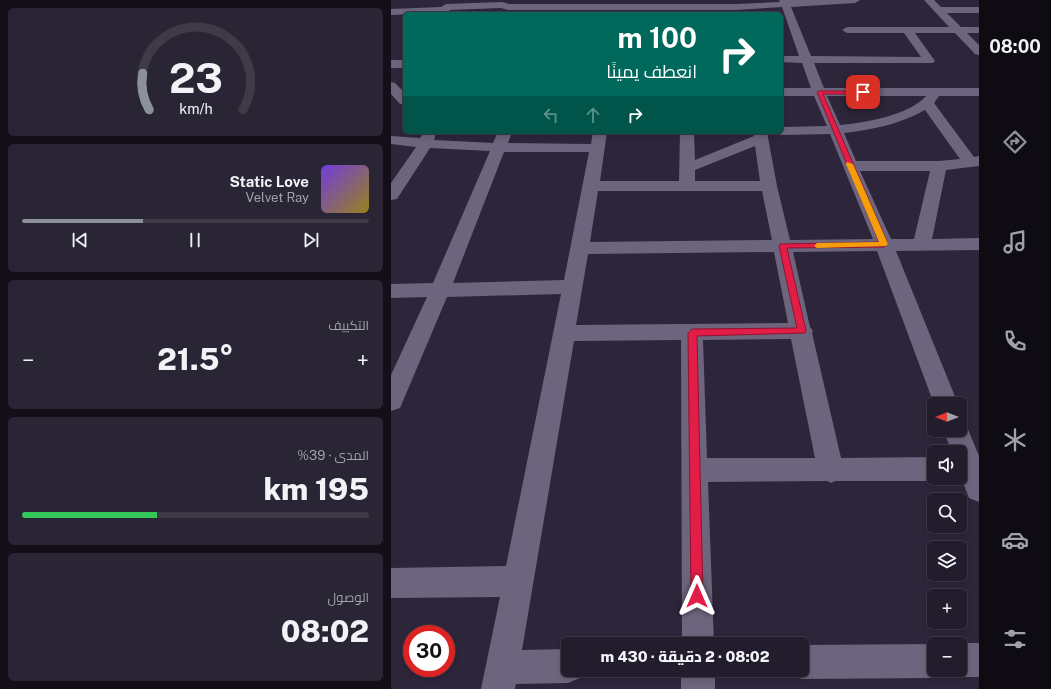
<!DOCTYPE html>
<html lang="ar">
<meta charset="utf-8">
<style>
body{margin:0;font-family:"Public Sans",Cairo,sans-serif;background:#2a2534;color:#f1f3f6;direction:rtl;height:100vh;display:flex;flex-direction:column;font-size:15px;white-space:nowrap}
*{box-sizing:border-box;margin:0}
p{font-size:13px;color:#a2a1a9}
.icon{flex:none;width:22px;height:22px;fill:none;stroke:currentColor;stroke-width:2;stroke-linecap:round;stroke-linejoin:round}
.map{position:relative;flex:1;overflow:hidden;direction:ltr}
.sheet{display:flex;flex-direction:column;gap:8px;padding:8px;background:#130f18;width:391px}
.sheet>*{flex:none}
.guide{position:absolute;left:12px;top:12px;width:380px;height:122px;border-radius:6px;box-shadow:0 2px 6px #0003,0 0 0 1px #3f3a48;direction:rtl;background:#00695c;color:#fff;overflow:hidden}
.needle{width:26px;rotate:270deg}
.tools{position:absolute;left:536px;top:397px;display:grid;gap:8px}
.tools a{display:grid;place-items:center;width:40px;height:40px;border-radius:6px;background:#221c2c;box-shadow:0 2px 6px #0003,0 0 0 1px #3f3a48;font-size:20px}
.speed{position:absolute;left:12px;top:625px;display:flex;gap:8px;font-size:20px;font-weight:700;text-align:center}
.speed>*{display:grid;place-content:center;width:52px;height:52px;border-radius:50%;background:#221c2c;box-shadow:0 2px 6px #0003,0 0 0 1px #3f3a48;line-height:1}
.speed .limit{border:6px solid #d22;background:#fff;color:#111}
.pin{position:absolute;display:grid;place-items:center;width:34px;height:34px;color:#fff;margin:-17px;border-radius:8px;box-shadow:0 2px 6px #0006}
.me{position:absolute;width:44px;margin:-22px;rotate:0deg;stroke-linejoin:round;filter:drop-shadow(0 0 3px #0008)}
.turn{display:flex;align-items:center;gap:14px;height:84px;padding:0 20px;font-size:18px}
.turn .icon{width:52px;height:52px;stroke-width:2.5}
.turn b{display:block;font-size:28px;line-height:34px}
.lanes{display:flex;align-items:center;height:38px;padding:0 20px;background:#0003;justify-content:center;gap:20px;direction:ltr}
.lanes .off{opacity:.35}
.big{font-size:30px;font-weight:800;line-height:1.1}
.sheet .card{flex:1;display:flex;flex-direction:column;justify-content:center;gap:6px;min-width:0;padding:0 14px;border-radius:6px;background:#2a2534}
.sheet .dial{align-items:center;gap:0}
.dial svg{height:104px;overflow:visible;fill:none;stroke:#3f3a48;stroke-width:7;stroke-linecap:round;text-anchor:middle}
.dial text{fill:#f1f3f6;stroke:none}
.song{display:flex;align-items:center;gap:12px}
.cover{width:48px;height:48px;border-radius:6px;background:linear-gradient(135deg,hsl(260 70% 55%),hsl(50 70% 35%))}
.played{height:4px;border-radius:2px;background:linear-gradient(90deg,#8c9099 35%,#3f3a48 35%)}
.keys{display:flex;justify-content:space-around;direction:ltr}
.heat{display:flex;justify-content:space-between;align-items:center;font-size:22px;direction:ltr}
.charge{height:6px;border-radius:3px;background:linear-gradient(90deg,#34c759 39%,#3f3a48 0)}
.trip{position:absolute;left:170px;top:637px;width:248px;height:40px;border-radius:6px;background:#221c2c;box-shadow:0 2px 6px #0003,0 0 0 1px #3f3a48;font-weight:800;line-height:40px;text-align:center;direction:rtl}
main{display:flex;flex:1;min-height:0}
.tabs{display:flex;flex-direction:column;width:72px;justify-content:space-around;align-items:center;background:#0e0b12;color:#a2a1a9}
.tabs .icon{width:28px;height:28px}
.tabs .active{color:#8c9099}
.tabs b{font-size:18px;color:#f1f3f6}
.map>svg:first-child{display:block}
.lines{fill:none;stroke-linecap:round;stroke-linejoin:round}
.minor{fill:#6d657d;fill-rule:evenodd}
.route{fill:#e11d48;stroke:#92132f}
.slow{fill:#f59e0b}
</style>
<main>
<nav class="tabs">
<b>08:00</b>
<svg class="icon active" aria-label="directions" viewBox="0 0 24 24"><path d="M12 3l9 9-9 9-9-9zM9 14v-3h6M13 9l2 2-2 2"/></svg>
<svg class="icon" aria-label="music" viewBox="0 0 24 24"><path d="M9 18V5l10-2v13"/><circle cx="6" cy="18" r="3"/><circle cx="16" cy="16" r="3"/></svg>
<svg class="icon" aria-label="phone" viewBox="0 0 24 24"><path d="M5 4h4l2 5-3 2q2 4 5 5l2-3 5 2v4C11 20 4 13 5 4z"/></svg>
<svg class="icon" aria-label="climate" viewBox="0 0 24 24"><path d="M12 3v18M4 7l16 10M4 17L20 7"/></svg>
<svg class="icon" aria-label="car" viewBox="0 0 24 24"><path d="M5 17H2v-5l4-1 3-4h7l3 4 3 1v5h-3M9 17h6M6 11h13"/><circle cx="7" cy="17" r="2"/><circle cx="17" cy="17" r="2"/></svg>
<svg class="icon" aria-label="filters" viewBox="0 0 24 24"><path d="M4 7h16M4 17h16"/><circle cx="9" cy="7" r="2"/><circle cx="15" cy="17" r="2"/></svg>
</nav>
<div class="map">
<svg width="588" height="689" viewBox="0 0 588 689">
<rect width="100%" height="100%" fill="#2d253a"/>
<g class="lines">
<path class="minor" d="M388 0H469L464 3 400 7 420 56 530 57 513 33H456L451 30 456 27H558L533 0H543L550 7H588V13H556L570 27H588V33H576L588 45V55L584 54 564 33H524L544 61 542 63H423L433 88H588V96H548L543 103 583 157 588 156V166L555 170 541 239 588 238V250L505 251 567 404H543L486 251 402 252 419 327 422 331 421 333 450 458 543 457V478H551L543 481H444L440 483 436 481 317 482 323 644H291L290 340 183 341 131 650 177 649V670H192L189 678 177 683 125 684 124 689H90L109 597 0 598V568L115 566 170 294 56 297 12 401 9 408 0 411V375L36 297 0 298V284L42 283 99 151 39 148 6 199 0 200V183L25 147 0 144V136L29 138 33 132H45L43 140 102 143 107 132H121L117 143 200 144 202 132H216L209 181H288L289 132H303L304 160 363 136 362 132H376L386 186 399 240 482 239 439 134 390 135 384 132H390V127L436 126 423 96H390V88H420L411 63 390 62V56H408L391 7 345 10H117L110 8 59 10 57 12 54 13 0 15V9L50 7 55 4 111 2 118 4H345L389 2ZM436 96H535C519 115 473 123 449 125ZM534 110 569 159 548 161H465L453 133C481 130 509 124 534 110ZM364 146 369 181H304V170ZM113 152H198L173 280 62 283ZM469 171H539L523 239H500ZM207 191H371L381 240 199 242ZM383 252 397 323 185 325 197 254ZM400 339 424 458H316L312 340Z
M0 60H14V68H0Z
M0 82 4 83 14 93V105L9 104 0 94Z
M569 421 574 422 588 456V502L578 498 569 475V452H561L552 430H569Z
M569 643H588V677H569L557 672 556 670H569V644H567Z
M543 644V670H556L555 673 543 678 411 679 399 674 398 670H411V645Z
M290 670H324V689H290Z"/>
</g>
<path class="route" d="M428 91H472L475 92 472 94H432L497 244 493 247 396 248 415 331 414 333 306 336 312 596 311 601 306 603 301 601 300 596 297 333 301 329 406 328 388 246 389 244 488 242 426 92Z"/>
<path class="slow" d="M456 162 462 164 497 244 495 246 426 248 423 246 426 243 488 242 455 164Z"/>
</svg>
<div class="tools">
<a><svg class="needle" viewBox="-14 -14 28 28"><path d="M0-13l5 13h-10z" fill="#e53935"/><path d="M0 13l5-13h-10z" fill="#a2a1a9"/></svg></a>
<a><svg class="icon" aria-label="sound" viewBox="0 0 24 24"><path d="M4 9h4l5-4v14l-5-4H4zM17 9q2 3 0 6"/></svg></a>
<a><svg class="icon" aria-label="search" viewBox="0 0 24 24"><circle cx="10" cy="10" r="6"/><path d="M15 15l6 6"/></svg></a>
<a><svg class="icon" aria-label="layers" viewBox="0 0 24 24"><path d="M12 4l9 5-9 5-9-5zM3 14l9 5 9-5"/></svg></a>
<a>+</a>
<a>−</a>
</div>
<div class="speed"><div class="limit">30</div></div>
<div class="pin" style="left:472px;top:92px;background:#d93025"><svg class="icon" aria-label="arrive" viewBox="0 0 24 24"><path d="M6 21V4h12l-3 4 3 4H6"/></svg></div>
<svg class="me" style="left:306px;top:596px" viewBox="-20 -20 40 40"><path d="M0-17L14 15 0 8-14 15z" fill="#e11d48" stroke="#fff" stroke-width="4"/></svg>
<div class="trip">08:02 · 2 دقيقة · 430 m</div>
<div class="guide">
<div class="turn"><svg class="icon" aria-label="right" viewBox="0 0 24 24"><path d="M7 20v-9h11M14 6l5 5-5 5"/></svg><div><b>100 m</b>انعطف يمينًا</div></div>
<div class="lanes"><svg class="icon off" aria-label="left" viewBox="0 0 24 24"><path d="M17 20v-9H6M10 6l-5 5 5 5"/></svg><svg class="icon off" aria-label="ahead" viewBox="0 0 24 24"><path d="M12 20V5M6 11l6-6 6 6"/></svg><svg class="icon" aria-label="right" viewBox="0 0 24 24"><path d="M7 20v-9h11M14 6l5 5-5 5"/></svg></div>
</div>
</div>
<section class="sheet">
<div class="card dial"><svg viewBox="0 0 100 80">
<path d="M14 69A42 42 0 1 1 86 69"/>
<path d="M14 69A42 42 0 0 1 9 41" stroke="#8c9099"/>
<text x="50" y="56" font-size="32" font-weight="700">23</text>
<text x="50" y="72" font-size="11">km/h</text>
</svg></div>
<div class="card">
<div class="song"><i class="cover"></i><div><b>Static Love</b><p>Velvet Ray</p></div></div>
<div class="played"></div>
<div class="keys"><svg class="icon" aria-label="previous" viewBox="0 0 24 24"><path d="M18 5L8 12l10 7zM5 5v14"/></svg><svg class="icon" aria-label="pause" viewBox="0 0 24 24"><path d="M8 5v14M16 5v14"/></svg><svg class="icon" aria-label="next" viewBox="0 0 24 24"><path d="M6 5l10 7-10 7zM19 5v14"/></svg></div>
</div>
<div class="card"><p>التكييف</p>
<div class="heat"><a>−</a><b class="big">21.5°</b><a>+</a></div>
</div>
<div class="card"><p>المدى · 39%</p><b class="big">195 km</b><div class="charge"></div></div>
<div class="card"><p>الوصول</p><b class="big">08:02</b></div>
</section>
</main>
